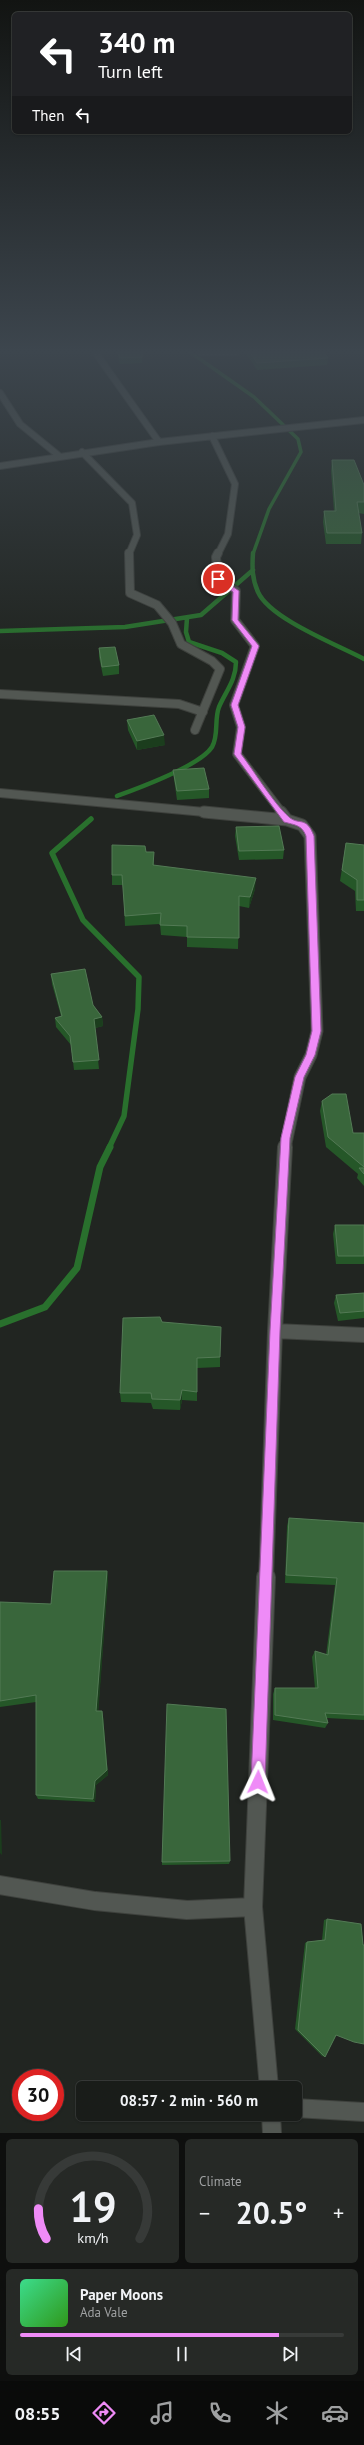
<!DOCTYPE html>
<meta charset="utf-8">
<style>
body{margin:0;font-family:"PT Sans",sans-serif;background:#262926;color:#f1f3f6;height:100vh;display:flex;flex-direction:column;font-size:15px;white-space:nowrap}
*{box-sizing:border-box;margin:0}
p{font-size:13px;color:#9fa1a2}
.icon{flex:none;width:22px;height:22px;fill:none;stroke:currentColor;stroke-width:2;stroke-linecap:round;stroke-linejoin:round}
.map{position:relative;height:2133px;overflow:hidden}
.drawer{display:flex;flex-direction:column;gap:6px;padding:6px;background:#0e0f0e;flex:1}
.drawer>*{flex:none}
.top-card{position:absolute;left:12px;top:12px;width:340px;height:122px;border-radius:6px;box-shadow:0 1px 3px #0004,0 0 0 1px #373a38;background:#202124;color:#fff;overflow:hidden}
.speed{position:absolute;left:12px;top:2069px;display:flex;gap:8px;font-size:20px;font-weight:700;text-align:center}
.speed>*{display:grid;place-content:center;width:52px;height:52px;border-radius:50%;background:#191c19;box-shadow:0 1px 3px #0004,0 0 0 1px #373a38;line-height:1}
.speed .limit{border:6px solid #d22;background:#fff;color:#111}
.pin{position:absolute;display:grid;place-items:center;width:34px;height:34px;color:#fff;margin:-17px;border:2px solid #fff;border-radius:50%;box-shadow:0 1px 4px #0007}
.me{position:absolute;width:44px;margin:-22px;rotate:2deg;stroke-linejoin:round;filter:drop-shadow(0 0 3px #0008)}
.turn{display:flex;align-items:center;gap:14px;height:84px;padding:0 20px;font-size:18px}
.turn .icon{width:52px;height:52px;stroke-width:2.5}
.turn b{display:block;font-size:28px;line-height:34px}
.then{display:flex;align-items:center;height:38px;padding:0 20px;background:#0003;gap:8px;font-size:15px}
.big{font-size:30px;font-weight:700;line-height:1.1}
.drawer .widget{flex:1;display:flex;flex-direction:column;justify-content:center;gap:6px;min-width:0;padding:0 14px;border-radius:6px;background:#262926}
.drawer .dial{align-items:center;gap:0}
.dial svg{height:104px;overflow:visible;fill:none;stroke:#373a38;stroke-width:7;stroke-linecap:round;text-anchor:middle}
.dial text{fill:#f1f3f6;stroke:none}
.song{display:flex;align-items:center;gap:12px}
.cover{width:48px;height:48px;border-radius:6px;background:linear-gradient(135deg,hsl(150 70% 55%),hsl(110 70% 35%))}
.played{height:4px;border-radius:2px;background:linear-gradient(90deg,#ef8bf7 80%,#373a38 80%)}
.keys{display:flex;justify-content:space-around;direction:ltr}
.heat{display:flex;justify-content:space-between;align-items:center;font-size:22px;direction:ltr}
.drawer .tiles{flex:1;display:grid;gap:6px;grid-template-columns:1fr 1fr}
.widget:last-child{grid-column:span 2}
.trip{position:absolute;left:76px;top:2081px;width:226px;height:40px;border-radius:6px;background:#191c19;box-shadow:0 1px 3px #0004,0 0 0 1px #373a38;font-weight:700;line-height:40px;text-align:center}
.dock{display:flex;height:64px;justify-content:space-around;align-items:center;background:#0a0b0a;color:#9fa1a2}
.dock .icon{width:28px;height:28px}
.dock .on{color:#ef8bf7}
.dock b{font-size:18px;color:#f1f3f6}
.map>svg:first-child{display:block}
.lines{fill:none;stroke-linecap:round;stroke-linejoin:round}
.stream-far3{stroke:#29702d;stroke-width:3.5}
.stream-far2{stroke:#29702d;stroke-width:4.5}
.stream-far1{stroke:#29702d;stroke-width:5.5}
.stream{stroke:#29702d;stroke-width:7}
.minor-far4-casing{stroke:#3e413d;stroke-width:8}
.minor-far3-casing{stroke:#3e413d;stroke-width:10}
.minor-far2-casing{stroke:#3e413d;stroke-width:13}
.minor-far1-casing{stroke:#3e413d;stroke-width:16}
.minor-casing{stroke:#3e413d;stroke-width:20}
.minor-far4{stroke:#525752;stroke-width:6}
.minor-far3{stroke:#525752;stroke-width:8}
.minor-far2{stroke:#525752;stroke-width:11}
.minor-far1{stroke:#525752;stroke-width:14}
.minor{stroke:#525752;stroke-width:18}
.wall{fill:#255728}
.shaded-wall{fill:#1b3d1d}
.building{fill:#39663b;stroke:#537a55}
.route{fill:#ef8bf7;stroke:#9b5aa1}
</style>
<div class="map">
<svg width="364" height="2133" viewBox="0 0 364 2133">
<rect width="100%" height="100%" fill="#212521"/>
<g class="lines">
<path class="stream-far3" d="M190 352 254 397 298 439 301 452 269 509 253 554"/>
<path class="stream-far2" d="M253 553C252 567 252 579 258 592 270 619 338 645 364 659
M0 631 125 627 201 615 253 570
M117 796C139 788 200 766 212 747 219 735 214 720 219 707 226 691 236 680 236 662L222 653 189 642 186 632 187 618"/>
<path class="stream-far1" d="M91 819 52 853 83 920 139 977 138 1009 124 1116 109 1148"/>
<path class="stream" d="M0 1324 45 1307 77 1268 100 1167 110 1147"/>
<g class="minor-far4-casing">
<path id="minor-far4" d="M95 352 159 442
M201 352H236
M0 393 20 424 58 455
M212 436 235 484 228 534 218 554
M82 452 132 503 137 535 129 554
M0 466 159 442 364 420"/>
</g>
<g class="minor-far3-casing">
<path id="minor-far3" d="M129 553 130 593 157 605 172 623 181 644 212 661 220 669 195 730
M218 553 216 557 218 579 236 591 235 620 255 646 234 705 241 727 237 754 282 813
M0 694 179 704 203 712
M0 793 215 813"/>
</g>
<g class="minor-far2-casing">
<path id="minor-far2" d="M204 812 287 820 302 825 310 836 317 1031 311 1055 300 1077 285 1148
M281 812 287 820"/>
</g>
<g class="minor-far1-casing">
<path id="minor-far1" d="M275 1331 364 1335
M266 1578 275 1331 285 1147"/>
</g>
<g class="minor-casing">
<path id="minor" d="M266 1577 253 1907 269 2088
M0 1885 95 1901 187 1910 253 1907
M295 2108 364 2112
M271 2114 272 2133"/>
</g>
<use href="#minor-far4" class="minor-far4"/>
<use href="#minor-far3" class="minor-far3"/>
<use href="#minor-far2" class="minor-far2"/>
<use href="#minor-far1" class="minor-far1"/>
<use href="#minor" class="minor"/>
</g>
<path class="wall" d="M117 352H143L142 363 120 364Z
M247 352H324L328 358 327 365 257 370 247 355Z
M332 460 364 485V514L358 513 362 533 361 544H326L323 522 324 511H334L331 471Z
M99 648 119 665V674L103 676 99 657Z
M127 720 165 745 137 750 128 730Z
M173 770 209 789V798L177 800 174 779Z
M236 827 284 850 283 859 239 860 235 836Z
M346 843 364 845V911H356L355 891 340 881Z
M146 852H154V865L255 889 249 908 239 906 238 949 187 947V937L161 935 160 924 125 926 123 885H112V875Z
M51 974 93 1005 102 1017 103 1026 95 1028 99 1069 74 1070 71 1045 56 1027 55 1018 61 1016 52 984Z
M322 1101 353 1133H364V1186L357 1178 358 1174 326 1147 320 1111Z
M335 1225H364V1264H336L333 1234Z
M364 1293V1318L338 1321 334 1303 336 1295Z
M162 1322 220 1357V1367L197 1368V1401L182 1400 180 1410 153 1409 151 1403 121 1402 120 1393Z
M289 1518 364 1523V1720L327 1718 328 1723 325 1728 273 1720V1694L275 1688H315L312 1657 315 1651 326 1655 335 1585 285 1583 287 1526Z
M107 1571 108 1579 98 1711H102L103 1716 108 1775 96 1785 95 1802 38 1799 36 1795V1702L0 1707V1602L51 1604Z
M230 1861 229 1864 162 1865V1862Z
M327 1919 336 2036 325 2057 322 2056 295 2029 305 1943 307 1942 322 1940 324 1920Z"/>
<path class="shaded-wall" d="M68 352H81L69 354Z
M164 735 165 745 137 750V741Z
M256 878 255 889 249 908 250 897Z
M102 1017 103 1026 95 1028 94 1019Z
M182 1390V1400L180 1410V1400Z
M107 1571 108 1579 98 1717 96 1711Z
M102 1711 103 1716 108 1775 96 1785 95 1802 93 1799Z
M0 1820H1L2 1855 0 1853Z"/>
<path class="building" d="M118 352H142V357L120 358Z
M250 352H324L328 358 257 363Z
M332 460H354L364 485V502H357L362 533H327L324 511H336Z
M115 647 119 665 102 667 99 648Z
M154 715 164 735 137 741 127 720Z
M204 768 209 789 177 791 173 770Z
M279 826 284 850 239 851 236 827Z
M346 843 364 845V900H357V880L342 870Z
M112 845 145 846 146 852H154L153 865 256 878 250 897 239 896V938L187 937V926L160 925 161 913 125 916 122 875H112Z
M85 969 93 1005 102 1017 94 1019 99 1060 73 1062 70 1036 55 1018 62 1016 51 974Z
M332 1094H346L353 1133H364V1167L328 1137 322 1101Z
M359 1168H364V1174Z
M335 1225H364V1256H338Z
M364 1293V1311L340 1313 336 1295Z
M160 1317 162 1322 221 1327 220 1357 197 1358V1392L182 1390 180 1400 152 1399 151 1393H120L123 1318Z
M289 1518 364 1523V1715L325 1713 328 1723 275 1715V1688H318L315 1651 328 1655 337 1578 286 1575Z
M54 1571H107L96 1711H102L107 1770 95 1781 93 1799 36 1795V1695L0 1701V1602L51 1604Z
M167 1704 226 1709 230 1861 162 1862Z
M327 1919 361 1924 363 1945H364V2044L354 2042 336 2035 325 2057 298 2030 307 1942 325 1940Z"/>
<linearGradient id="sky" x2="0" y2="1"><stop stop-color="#121412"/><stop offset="0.54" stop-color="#3d464e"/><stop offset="1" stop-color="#3d464e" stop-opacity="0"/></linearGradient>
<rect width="364" height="651" fill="url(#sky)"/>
<path class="route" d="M215 577H220L239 591 238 620 259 646 238 705 245 727 241 754C254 771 274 804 289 817 299 826 306 815 314 836L321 1031 315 1055 304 1077 290 1138 280 1331 265 1782 263 1787 258 1789 253 1787 251 1782 270 1331 281 1138 295 1077 306 1055 312 1031 306 836C302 825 295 825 284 822L234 754 238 727 231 705 252 646 232 620 233 592 215 580Z"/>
</svg>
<div class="speed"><div class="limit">30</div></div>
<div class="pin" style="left:218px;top:579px;background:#d93025"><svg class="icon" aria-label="arrive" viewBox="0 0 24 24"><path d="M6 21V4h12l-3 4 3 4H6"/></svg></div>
<svg class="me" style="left:258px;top:1782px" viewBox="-20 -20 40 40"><path d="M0-17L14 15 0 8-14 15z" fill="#ef8bf7" stroke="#fff" stroke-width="4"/></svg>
<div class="trip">08:57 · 2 min · 560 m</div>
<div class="top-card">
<div class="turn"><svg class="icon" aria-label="left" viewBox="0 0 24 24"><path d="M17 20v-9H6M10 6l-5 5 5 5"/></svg><div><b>340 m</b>Turn left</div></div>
<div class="then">Then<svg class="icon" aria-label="left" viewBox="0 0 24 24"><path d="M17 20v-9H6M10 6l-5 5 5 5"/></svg></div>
</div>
</div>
<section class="drawer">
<div class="tiles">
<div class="widget dial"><svg viewBox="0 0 100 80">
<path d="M14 69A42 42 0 1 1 86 69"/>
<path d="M14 69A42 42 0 0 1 8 46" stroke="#ef8bf7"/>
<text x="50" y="56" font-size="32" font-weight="700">19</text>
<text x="50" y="72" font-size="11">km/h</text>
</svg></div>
<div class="widget"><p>Climate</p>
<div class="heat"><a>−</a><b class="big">20.5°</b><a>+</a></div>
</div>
<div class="widget">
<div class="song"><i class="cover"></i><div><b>Paper Moons</b><p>Ada Vale</p></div></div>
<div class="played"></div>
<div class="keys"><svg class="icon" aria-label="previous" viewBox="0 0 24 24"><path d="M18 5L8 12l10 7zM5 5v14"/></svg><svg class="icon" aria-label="pause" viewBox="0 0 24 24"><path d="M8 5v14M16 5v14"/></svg><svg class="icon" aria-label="next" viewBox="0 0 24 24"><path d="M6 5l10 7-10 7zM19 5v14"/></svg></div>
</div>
</div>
</section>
<nav class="dock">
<b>08:55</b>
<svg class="icon on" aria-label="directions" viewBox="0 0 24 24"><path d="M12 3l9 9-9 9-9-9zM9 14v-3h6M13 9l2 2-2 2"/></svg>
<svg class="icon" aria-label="music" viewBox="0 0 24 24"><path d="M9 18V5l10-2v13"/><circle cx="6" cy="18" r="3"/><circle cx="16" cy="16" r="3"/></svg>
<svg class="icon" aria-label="phone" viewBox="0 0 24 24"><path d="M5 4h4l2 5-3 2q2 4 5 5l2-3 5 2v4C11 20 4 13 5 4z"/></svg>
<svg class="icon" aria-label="climate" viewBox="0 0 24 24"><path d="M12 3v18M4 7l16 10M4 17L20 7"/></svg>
<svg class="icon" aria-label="car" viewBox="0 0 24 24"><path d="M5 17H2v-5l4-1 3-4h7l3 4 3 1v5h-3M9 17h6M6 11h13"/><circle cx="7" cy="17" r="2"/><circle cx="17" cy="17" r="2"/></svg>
</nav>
